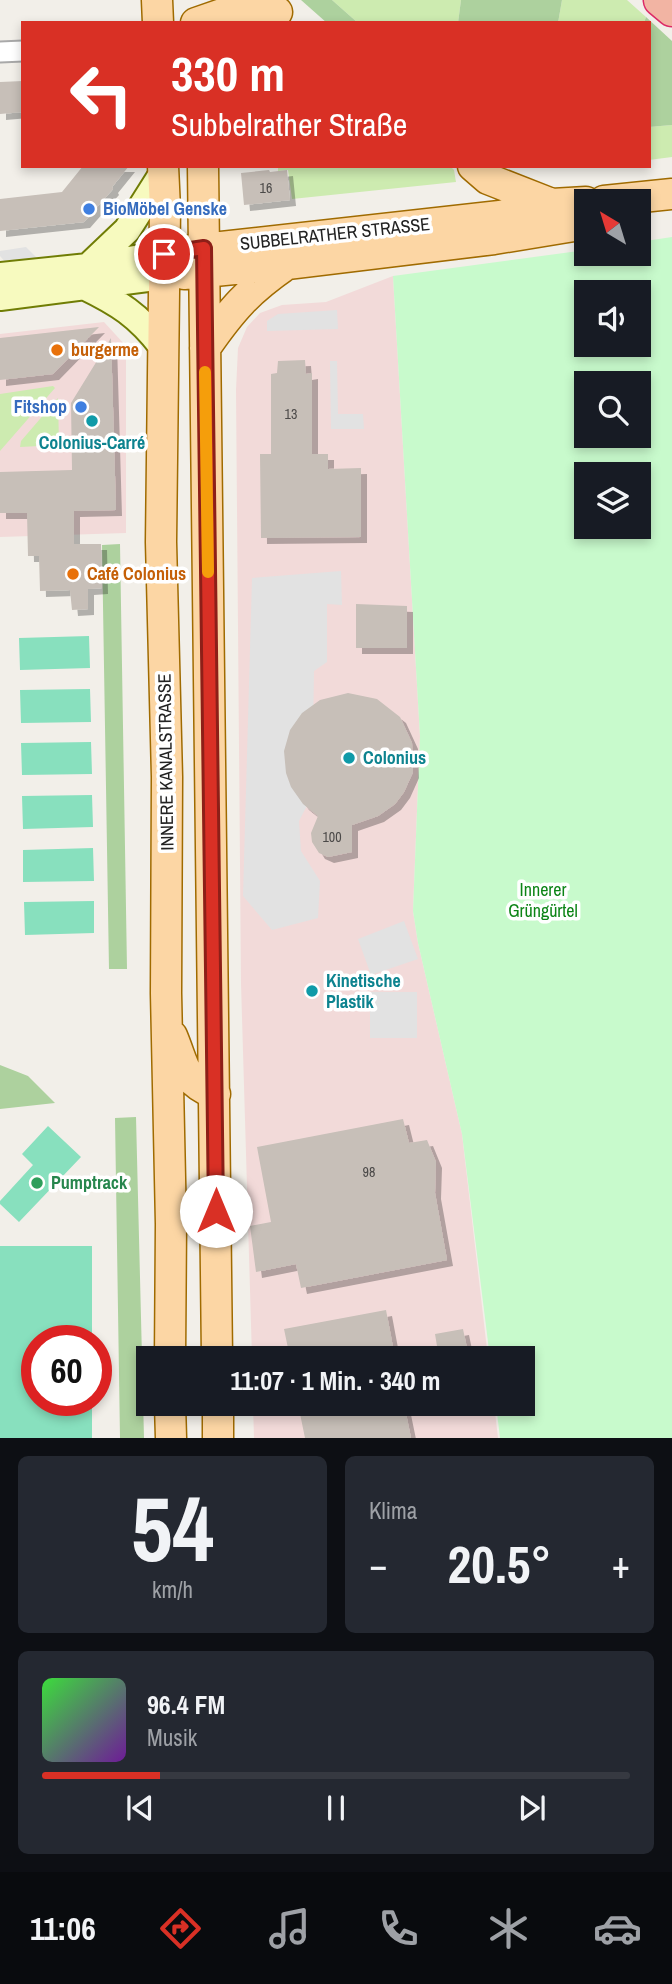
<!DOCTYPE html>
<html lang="de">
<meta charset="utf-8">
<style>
body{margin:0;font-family:"Archivo Narrow",sans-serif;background:#242831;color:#f1f3f6;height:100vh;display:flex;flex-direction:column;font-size:26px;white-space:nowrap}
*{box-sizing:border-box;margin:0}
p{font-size:23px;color:#9ea1a6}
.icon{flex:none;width:38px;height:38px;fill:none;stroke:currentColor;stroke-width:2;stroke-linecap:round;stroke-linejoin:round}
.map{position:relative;height:1438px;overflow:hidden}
.drawer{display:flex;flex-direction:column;gap:18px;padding:18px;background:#0d0f14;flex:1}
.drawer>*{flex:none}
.top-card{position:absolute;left:21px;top:21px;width:630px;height:147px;border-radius:0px;box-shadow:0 4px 10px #0003;background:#d93025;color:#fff;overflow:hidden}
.needle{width:46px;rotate:322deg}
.controls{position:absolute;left:574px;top:189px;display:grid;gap:14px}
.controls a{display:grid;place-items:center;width:77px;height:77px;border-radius:0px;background:#171b24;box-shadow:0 4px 10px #0003;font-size:35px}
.speed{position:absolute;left:21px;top:1325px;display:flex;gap:14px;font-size:35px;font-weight:700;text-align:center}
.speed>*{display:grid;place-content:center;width:91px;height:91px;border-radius:50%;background:#171b24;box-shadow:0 4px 10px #0003;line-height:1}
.speed .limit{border:10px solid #d22;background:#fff;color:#111}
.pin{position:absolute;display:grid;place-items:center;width:60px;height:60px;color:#fff;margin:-30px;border:4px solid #fff;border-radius:50%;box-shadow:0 2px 7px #0007}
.me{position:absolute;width:77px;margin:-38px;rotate:0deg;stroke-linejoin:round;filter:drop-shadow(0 0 5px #0008)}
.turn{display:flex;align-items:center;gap:24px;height:147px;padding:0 35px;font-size:32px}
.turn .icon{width:91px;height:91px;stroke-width:2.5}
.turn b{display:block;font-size:49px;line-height:60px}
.big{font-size:52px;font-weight:800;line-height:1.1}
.drawer .card{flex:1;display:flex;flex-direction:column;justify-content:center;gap:10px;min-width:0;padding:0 24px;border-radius:10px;background:#242831}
.drawer .dial{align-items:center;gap:0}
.dial b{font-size:91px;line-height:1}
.song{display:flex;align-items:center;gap:21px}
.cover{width:84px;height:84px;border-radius:10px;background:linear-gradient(135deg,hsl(120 70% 55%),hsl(280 70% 35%))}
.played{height:7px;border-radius:4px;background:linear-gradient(90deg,#d93025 20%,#363941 20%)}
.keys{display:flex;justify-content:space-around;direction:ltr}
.heat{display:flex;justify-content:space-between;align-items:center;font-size:38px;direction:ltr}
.drawer .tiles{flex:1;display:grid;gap:18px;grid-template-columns:1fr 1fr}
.card:last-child{grid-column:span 2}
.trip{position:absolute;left:136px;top:1346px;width:399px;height:70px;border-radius:0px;background:#171b24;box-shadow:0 4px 10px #0003;font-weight:800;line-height:70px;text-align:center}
.dock{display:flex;height:112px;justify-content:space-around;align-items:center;background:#090b0e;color:#9ea1a6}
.dock .icon{width:49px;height:49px}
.dock .on{color:#d93025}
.dock b{font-size:32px;color:#f1f3f6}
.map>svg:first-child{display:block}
.commercial{fill:#f2dad9}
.grass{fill:#cdebb0}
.forest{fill:#add19e}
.park{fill:#c8facc;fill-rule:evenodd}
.pitch{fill:#88e0be}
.parking{fill:#e2e2e2}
.building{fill:#c7bfb8;filter:url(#shadow)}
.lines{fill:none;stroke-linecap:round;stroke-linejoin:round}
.minor-casing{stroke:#a9a9a9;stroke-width:23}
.secondary-casing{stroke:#707d05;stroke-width:30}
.primary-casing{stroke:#a06b00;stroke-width:33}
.trunk-casing{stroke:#dc2a67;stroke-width:35}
.minor{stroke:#fff;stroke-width:19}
.secondary{stroke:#f7fabf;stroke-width:26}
.primary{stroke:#fcd6a4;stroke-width:30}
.trunk{stroke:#f2b4a3;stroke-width:32}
.route-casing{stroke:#8d1f18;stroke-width:18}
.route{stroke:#d93025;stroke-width:12}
.slow{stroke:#f59e0b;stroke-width:12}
.shop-dot{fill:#3f7fe0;stroke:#fff;stroke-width:2.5}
.food-dot{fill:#e8710a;stroke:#fff;stroke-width:2.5}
.culture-dot{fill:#0f9aa8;stroke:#fff;stroke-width:2.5}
.leisure-dot{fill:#2e9e5b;stroke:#fff;stroke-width:2.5}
.labels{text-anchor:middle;stroke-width:7;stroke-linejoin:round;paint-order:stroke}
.number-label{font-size:14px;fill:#4b4948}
.shop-label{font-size:18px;font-weight:bold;fill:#366cbe;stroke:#fff;text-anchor:start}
.street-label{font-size:18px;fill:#222;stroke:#fff}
.food-label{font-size:18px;font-weight:bold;fill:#c56008;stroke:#fff;text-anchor:start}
.culture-label{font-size:18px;font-weight:bold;fill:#0d838f;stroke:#fff;text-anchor:start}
.park-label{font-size:18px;fill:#0c8416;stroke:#fff}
.leisure-label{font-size:18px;font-weight:bold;fill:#27864d;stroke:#fff;text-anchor:start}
</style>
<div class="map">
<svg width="672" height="1438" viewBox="0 0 672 1438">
<defs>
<filter id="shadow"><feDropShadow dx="6" dy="6" stdDeviation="0" flood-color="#0004"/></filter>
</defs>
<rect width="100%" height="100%" fill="#f2efe9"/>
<path class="commercial" d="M393 276 420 736 413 911 418 943 462 1134 488 1358H252L241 983 236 390 238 348 247 327 260 313 282 305 326 302Z
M104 322 126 346V533L0 537V334Z
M253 1404H494L498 1438H254Z"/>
<path class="grass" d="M332 0H461L458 23H358Z
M562 0H627L646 17 644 23H558Z
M672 125V157L649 160V127Z
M278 166H450L454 170 456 182 292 199 288 170 278 171Z
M53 386 55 388 0 451V394Z
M58 398 59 445 20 447 21 441Z"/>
<path class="forest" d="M301 0H332L358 23H327Z
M461 0H562L558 23H458Z
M646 17 672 41V125L649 127V23H644Z
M120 544 127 969H109L102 545Z
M0 1065 28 1076 55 1103 0 1109Z
M136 1117 144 1438H120L115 1118Z"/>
<path class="park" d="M672 237V1438H500L496 1404H523V1358H490L462 1134 418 943 413 911 420 736 393 276 586 250V254H639V242ZM586 292H639V345H586ZM586 383H639V436H586ZM586 474H639V527H586Z"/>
<path class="pitch" d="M89 636 90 668 20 670 19 638Z
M90 689 91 722 21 723 20 690Z
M91 742 92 774 22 775 21 743Z
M92 795 93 827 23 829 22 796Z
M93 848 94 881 23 882V850Z
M94 901V933L25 935 24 902Z
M48 1126 81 1157 19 1222 0 1204V1201L33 1165 22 1154Z
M0 1246H92V1340H37V1400H92V1438H0Z"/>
<path class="parking" d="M26 247 41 262 7 264 0 256V251Z
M337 310 338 329 267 331V321L278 314Z
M330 361H337L338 414H363L364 429H331Z
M341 571 342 605 327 604V662L314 671 312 796 299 821 301 851 320 881 318 918 272 930 243 896 252 578Z
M404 921 418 959 371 975 358 939Z
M370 992H417V1038H370Z"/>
<path class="building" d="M23 81V112L0 114V82Z
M83 166H129L112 187 113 189 84 222 0 231V199L62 192Z
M269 170 270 172 287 170 290 200 244 205 241 173Z
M99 327 53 374 0 380V338Z
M111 338 116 510 74 511V544H101L102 588 88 589V609L72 610 70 590 40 591 39 556H28L27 513H0V472L72 470 71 403Z
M305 360 306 374 312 373V454H328V469L361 468V537L261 538 260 454H271V374L277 373 278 361Z
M356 604 407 606V648H356Z
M348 693 377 699 400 717 412 743 413 772 404 792 395 804 378 816 352 825V852L328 857 319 853 312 842 311 833 318 816 303 804 291 787 286 773 284 751 290 730 302 713 320 700Z
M403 1119 409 1143 427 1140 436 1162 435 1193 447 1260 301 1288 296 1264 256 1272 250 1226 271 1222 257 1147Z
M386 1310 395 1358H290L284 1329Z
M463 1329 469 1358H439L435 1334Z
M298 1404H404L411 1438H305Z"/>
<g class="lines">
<g class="minor-casing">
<path id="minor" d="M0 52 23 51"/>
</g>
<g class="secondary-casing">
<path id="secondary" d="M88 267 127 230 163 173
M0 276 88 267 164 254
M84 286C119 303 138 315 162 346
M0 297 163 276"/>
</g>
<g class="primary-casing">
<path id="primary" d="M157 0 158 23
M196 23 222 14 277 12
M163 166 165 209 161 542 167 777 166 993 171 1224 170 1358
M203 166 217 1358
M473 166 488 179 552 204
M604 201 672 194
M185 251 500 216 552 204 586 202
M184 274 287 264 494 239 586 224
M205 348C232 309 248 291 287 264
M172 1036C185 1067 182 1080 215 1094
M170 1404 171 1438
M218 1404V1438"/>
</g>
<g class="trunk-casing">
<path id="trunk" d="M660 0 672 10"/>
</g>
<use href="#minor" class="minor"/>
<use href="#secondary" class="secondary"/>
<use href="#primary" class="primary"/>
<use href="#trunk" class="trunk"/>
</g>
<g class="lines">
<g class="route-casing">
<path id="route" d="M164 254 204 248 216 1211"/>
</g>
<use href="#route" class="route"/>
<path class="slow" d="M205 372 208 572"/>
</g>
<g class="shop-dot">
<circle cx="89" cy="209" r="7"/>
<circle cx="81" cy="407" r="7"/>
</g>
<g class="food-dot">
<circle cx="57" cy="350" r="7"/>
<circle cx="73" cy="574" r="7"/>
</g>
<g class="culture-dot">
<circle cx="92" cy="421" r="7"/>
<circle cx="349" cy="758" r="7"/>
<circle cx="312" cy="991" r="7"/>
</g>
<circle class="leisure-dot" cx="37" cy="1183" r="7"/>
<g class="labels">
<g class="number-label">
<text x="266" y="193">16</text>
<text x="291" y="419">13</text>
<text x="332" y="842">100</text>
<text x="369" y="1177">98</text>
</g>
<g class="shop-label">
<text x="103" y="215">BioMöbel Genske</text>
<text x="67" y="413" text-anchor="end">Fitshop</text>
</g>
<g class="street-label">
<text transform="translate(335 234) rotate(-6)" y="6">SUBBELRATHER STRASSE</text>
<text transform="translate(166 762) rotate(-91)" y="6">INNERE KANALSTRASSE</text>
</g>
<g class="food-label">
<text x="71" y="356">burgerme</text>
<text x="87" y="580">Café Colonius</text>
</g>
<g class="culture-label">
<text x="92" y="449" text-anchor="middle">Colonius-Carré</text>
<text x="363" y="764">Colonius</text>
<text x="326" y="987">Kinetische<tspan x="326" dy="21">Plastik</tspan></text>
</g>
<g class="park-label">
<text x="543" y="896">Innerer<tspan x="543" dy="21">Grüngürtel</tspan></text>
</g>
<g class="leisure-label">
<text x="51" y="1189">Pumptrack</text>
</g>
</g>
</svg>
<div class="controls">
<a><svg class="needle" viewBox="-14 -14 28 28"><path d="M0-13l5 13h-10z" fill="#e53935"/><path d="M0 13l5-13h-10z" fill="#9ea1a6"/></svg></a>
<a><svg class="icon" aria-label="sound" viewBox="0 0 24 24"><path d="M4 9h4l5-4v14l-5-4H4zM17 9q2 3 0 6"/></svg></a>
<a><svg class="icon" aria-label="search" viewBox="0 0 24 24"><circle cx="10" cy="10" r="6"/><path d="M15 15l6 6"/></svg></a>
<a><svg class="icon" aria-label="layers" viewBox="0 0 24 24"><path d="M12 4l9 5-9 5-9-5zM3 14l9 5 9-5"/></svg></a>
</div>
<div class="speed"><div class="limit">60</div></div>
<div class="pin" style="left:164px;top:254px;background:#d93025"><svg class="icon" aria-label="arrive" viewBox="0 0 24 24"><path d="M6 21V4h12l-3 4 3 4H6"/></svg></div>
<svg class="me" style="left:216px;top:1211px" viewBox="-20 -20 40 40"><circle r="19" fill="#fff"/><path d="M0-13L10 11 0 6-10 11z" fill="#d93025"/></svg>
<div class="trip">11:07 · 1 Min. · 340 m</div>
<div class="top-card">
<div class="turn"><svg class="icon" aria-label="left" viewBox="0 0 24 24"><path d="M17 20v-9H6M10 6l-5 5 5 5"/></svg><div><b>330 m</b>Subbelrather Straße</div></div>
</div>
</div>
<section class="drawer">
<div class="tiles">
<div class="card dial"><b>54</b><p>km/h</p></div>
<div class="card"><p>Klima</p>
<div class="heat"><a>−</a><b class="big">20.5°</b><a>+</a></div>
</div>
<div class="card">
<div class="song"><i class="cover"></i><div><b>96.4 FM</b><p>Musik</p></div></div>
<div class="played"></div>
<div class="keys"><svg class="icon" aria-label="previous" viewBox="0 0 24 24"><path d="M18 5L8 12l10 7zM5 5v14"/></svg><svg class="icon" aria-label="pause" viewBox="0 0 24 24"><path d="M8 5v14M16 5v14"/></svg><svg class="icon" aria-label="next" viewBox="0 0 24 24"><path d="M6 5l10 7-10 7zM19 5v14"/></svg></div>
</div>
</div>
</section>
<nav class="dock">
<b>11:06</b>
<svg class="icon on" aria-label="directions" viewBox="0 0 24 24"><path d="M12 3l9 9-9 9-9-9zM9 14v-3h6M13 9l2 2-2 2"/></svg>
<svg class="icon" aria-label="music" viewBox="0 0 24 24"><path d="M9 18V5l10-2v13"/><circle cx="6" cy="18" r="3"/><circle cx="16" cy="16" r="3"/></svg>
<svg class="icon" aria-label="phone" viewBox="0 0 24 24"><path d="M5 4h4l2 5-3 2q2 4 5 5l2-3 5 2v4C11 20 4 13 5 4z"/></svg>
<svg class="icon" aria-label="climate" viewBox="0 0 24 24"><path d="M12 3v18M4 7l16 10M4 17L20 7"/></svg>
<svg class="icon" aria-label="car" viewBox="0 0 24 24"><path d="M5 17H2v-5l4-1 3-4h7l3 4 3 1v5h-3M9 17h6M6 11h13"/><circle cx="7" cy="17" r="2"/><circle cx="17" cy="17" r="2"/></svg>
</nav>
